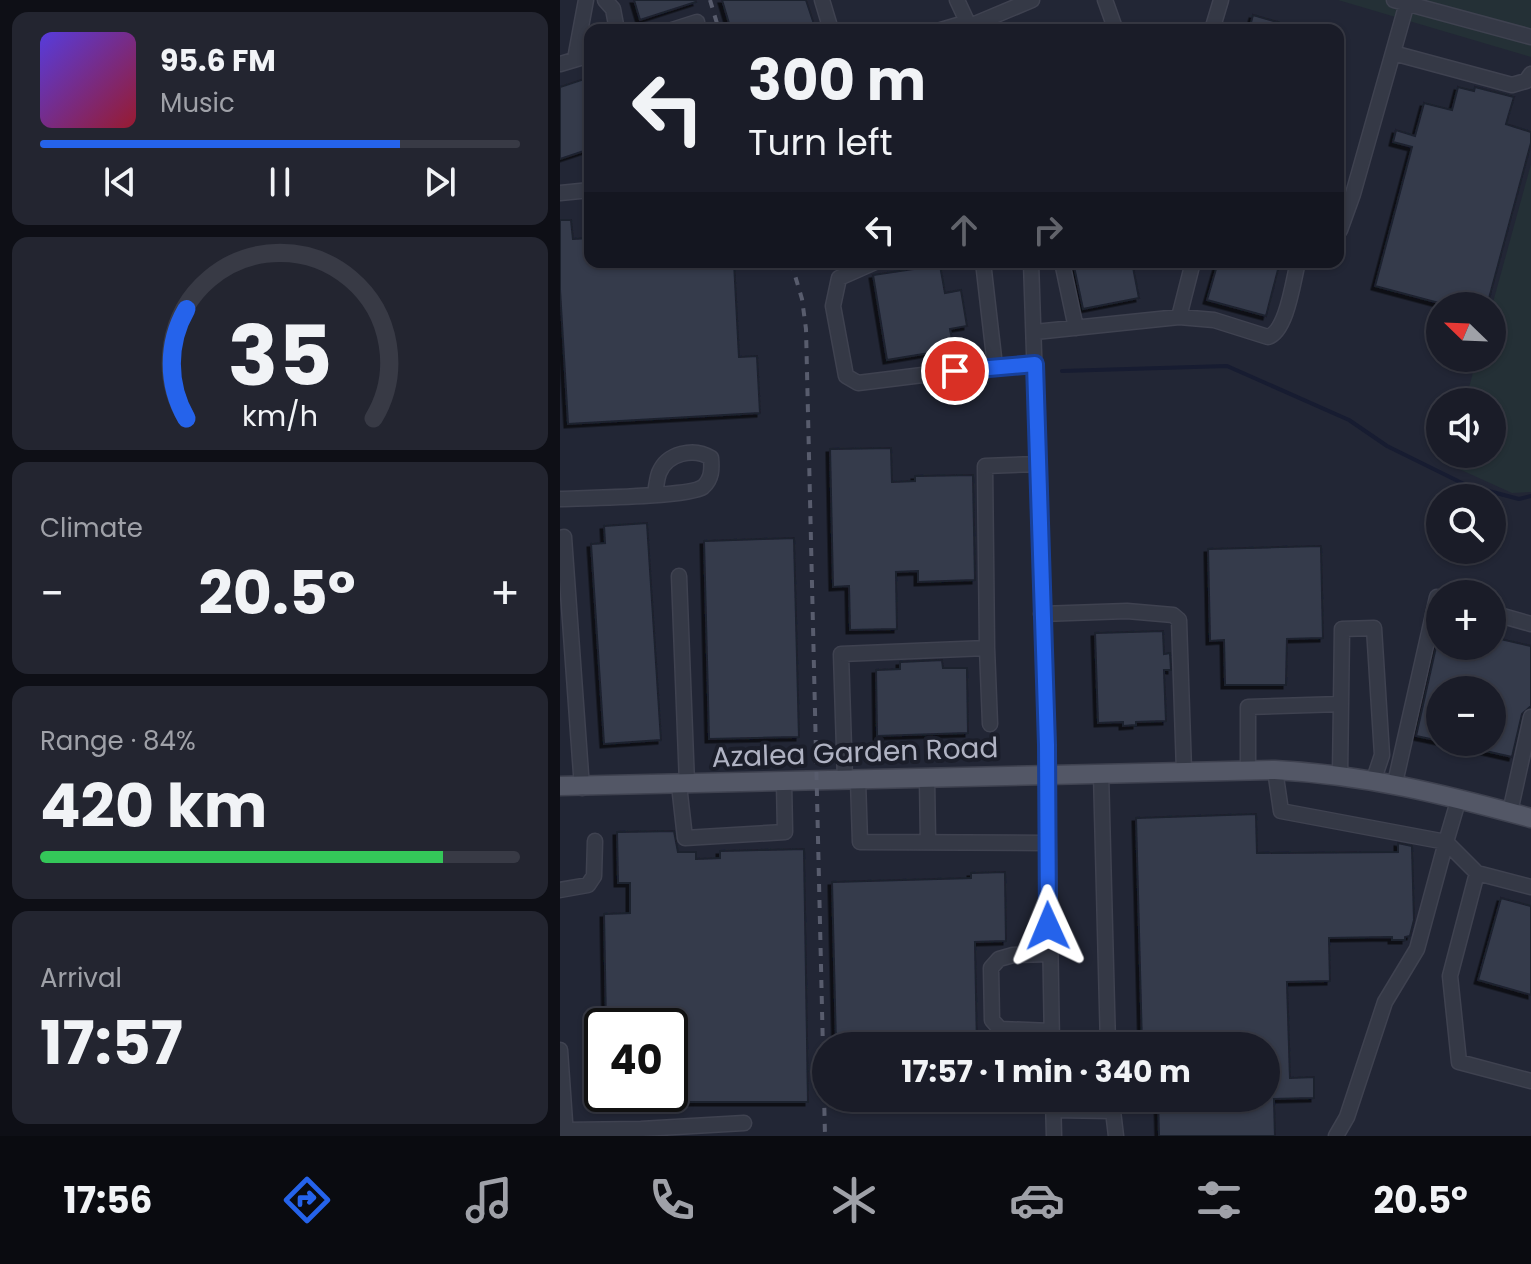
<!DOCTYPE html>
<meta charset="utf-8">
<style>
body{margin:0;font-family:Poppins,sans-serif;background:#232530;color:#f1f3f6;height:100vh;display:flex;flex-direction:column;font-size:30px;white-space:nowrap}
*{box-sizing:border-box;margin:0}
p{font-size:26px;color:#9fa1a8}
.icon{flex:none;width:44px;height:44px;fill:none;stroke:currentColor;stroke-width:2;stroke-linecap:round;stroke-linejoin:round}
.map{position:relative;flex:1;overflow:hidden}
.panel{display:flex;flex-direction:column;gap:12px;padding:12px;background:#0e0f16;width:560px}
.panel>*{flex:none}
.guide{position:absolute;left:24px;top:24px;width:760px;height:244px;border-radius:16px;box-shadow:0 2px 6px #0004,0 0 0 2px #383a45;background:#1a1c28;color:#f1f3f6;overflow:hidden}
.needle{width:52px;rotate:293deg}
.controls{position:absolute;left:866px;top:292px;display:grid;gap:16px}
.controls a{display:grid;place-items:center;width:80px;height:80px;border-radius:50%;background:#1a1c28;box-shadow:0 2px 6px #0004,0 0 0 2px #383a45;font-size:40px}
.speed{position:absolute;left:24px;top:1008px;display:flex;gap:16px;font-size:40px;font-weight:700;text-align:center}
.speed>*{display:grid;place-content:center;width:104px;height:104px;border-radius:50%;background:#1a1c28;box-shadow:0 2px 6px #0004,0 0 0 2px #383a45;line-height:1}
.speed .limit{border:4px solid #111;border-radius:12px;background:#fff;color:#111}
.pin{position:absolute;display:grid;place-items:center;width:68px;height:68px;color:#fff;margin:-34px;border:4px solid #fff;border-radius:50%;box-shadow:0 2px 8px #0007}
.me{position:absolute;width:88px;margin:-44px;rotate:359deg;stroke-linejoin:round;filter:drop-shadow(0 0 6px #0008)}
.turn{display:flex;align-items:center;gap:28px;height:168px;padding:0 32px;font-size:36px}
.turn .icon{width:104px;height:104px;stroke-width:2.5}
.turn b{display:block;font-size:56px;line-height:68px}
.lanes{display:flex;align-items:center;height:76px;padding:0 32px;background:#0003;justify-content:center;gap:40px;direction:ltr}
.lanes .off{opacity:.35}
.big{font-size:60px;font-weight:700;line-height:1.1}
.panel .widget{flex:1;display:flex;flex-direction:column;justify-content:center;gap:12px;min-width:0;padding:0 28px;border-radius:16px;background:#232530}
.panel .dial{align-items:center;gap:0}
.dial svg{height:208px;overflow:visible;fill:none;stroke:#383a45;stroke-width:7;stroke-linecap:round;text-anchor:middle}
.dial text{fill:#f1f3f6;stroke:none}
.song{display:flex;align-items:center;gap:24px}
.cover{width:96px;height:96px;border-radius:12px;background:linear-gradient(135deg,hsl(250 70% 55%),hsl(350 70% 35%))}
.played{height:8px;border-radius:4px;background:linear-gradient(90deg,#2563eb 75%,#383a45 75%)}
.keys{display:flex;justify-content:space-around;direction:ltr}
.heat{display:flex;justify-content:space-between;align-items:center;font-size:44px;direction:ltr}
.charge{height:12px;border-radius:6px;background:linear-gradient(90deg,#34c759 84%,#383a45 0)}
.trip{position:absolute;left:252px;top:1032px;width:468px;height:80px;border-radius:40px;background:#1a1c28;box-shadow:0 2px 6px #0004,0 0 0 2px #383a45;font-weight:700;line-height:80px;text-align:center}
.menu{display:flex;height:128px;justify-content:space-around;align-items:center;background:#0a0b10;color:#9fa1a8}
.menu .icon{width:56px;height:56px}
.menu .selected{color:#2563eb}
.menu b{font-size:36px;color:#f1f3f6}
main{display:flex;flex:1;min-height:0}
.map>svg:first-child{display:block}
.green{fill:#243036}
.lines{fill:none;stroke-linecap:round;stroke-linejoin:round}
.stream{stroke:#171c31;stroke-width:4}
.building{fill:#343a4c;stroke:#1d202d;stroke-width:2;filter:url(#shadow)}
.minor-casing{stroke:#3f4250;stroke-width:17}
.major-casing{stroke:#3f4250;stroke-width:21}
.minor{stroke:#353946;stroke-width:14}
.major{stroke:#535766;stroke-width:18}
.rail{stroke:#585c6d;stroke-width:4;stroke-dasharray:8 8;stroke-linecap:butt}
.route-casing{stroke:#184099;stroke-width:20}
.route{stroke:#2563eb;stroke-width:14}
.labels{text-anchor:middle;stroke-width:8;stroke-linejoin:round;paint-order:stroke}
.street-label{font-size:28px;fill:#b0b3c3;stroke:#1b1e2a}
</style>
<main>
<section class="panel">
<div class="widget">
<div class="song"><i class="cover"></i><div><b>95.6 FM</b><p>Music</p></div></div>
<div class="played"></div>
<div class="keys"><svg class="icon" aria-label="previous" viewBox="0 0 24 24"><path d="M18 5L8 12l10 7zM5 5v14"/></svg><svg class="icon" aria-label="pause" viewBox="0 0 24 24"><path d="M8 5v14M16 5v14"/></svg><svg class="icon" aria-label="next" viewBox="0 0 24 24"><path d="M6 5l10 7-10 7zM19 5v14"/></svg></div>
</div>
<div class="widget dial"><svg viewBox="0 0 100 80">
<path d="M14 69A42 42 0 1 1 86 69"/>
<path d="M14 69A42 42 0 0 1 14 27" stroke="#2563eb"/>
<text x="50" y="56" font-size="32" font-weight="700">35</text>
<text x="50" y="72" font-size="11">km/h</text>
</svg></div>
<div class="widget"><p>Climate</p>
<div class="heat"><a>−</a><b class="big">20.5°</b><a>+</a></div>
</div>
<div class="widget"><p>Range · 84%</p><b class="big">420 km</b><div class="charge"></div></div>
<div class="widget"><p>Arrival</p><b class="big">17:57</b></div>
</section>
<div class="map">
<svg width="971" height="1136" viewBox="0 0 971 1136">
<defs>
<filter id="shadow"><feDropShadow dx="-3.5" dy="3.5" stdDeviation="0" flood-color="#0009"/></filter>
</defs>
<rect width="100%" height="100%" fill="#222635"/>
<path class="green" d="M778 0H971V57Z
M971 164V492L952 493 888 464 891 454H932V402H905L917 358H932V306Z"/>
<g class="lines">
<path class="stream" d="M502 371 667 366 789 420 827 446 906 485 959 499 971 496"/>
</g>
<path class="building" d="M74 0H135L136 2 80 20Z
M162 0H246L256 30H171Z
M693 15 735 27V30H689Z
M30 77V149L0 159V87Z
M898 87 914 91 915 87 954 97 946 124 971 132V143L927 306H890L815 286 852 147 833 142 836 130 855 136 864 103 892 110Z
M0 220H11L13 239 30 238V262H174L179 357 197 356 200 413 8 424 0 290Z
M513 262H572L579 298 523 309Z
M658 262H720L706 316 647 300Z
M380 265 385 293 401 290 407 326 390 329 394 349 327 360 313 275Z
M331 448 332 482 355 481V476L413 475 415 580 358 582V571L336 572 337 629 290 630 289 586 273 587 270 449Z
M87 523 101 740 44 744 31 544 45 543 44 526Z
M234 538 239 737 149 739 144 541Z
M761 546 763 638 727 639 726 685H665L664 640 650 641 648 549Z
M880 629V646H932V637L971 646V706L962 714 952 757 903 746 904 742H932V690H880V741L856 736Z
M603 631 604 654 610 653 611 670H604L606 721 576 722V725L563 726V722L538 723 535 633Z
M382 660 383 668H407L408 733 317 736 316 670 340 669V662Z
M696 814 697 853 838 852V843L852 846 854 920 850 936 845 937V940H832V937L769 938 770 981 727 982 730 1078 754 1077V1098L714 1099 715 1136H599L598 1098H706V1046H582L576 818Z
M114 831 118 852H136V859L160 858V851L244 849 248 1102H110V1026H46L44 914 70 913V883H58L57 832Z
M445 872 446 941 415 942 417 1046H276L272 882 411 878V873Z
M941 898 971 906V995L918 980Z
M48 1094H86V1103L48 1104Z"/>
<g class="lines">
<g class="minor-casing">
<path id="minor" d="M45 0 53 9 57 30
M262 0 271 30
M397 0 411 30
M545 0 555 28 550 30
M834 0 971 37
M410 26 472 0
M112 30 137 22
M381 30 408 22
M652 30 661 0
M833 53 952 85 966 81 971 74
M15 59 26 0
M0 64 30 55
M0 193 30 190
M780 230 793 194 847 3
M315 262 279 278 273 306 286 376 298 383 435 366
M423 262 435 366 475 364
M471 262 487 745 492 1046
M502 262 516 328
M619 317 633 262
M475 332 619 317 654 320 708 337C727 331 733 281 738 262
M0 499C23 498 129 497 143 487 152 479 152 469 151 458 134 447 107 453 99 473 97 479 96 487 95 494
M0 538 4 537 22 788
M119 576 127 784
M932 613 971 624
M481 614 567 611 613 615 619 620 624 771
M427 648 430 724
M781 704 782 629 814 628 822 755 814 779
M688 770V707L781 704 780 775
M715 770 721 811 886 842 857 949 825 1002 787 1117 776 1136
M541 773 548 1046
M367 778 368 842
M285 780 281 654 427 648 425 466 478 464
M298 780 300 842 487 843
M835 783 877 597 880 598
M119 785 125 838 225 832 224 782
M899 798 886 842 917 873 971 887
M950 812 971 717
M917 873 890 976 899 1062 971 1081
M0 890 28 885 34 876 35 841
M489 954 453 955 439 959 431 968 432 1020 440 1029 491 1031
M0 1050 6 1136
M493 1098 494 1136
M493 1110 553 1111 556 1136
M6 1130 81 1129 184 1123"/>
</g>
<g class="major-casing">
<path id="major" d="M0 786 715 770C807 775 883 794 971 818"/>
</g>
<use href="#minor" class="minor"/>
<use href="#major" class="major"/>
<path class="rail" d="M150 0 159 30
M231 262 242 299 246 329 265 1136"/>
</g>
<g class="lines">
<g class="route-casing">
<path id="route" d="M395 371 475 364 487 745 488 926"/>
</g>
<use href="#route" class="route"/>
</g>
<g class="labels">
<g class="street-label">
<text transform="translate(295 752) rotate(-2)" y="10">Azalea Garden Road</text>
</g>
</g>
</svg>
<div class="controls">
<a><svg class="needle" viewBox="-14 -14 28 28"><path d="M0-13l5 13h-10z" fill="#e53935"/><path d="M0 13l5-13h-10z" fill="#9fa1a8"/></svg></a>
<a><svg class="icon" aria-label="sound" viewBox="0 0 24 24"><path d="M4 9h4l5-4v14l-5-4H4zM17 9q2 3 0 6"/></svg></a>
<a><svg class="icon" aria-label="search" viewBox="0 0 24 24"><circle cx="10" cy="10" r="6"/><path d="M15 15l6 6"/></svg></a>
<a>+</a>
<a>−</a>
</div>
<div class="speed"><div class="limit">40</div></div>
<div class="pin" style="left:395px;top:371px;background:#d93025"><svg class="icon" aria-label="arrive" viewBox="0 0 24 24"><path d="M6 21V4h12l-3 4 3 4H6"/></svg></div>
<svg class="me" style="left:488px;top:926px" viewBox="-20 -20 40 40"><path d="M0-17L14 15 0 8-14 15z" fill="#2563eb" stroke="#fff" stroke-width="4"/></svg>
<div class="trip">17:57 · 1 min · 340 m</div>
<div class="guide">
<div class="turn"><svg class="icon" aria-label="left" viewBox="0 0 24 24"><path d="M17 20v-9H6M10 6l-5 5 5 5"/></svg><div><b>300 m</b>Turn left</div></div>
<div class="lanes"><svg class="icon" aria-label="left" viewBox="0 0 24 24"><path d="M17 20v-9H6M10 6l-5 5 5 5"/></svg><svg class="icon off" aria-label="ahead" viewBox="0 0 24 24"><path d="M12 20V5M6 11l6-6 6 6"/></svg><svg class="icon off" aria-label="right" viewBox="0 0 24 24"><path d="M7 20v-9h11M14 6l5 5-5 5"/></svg></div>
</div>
</div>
</main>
<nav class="menu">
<b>17:56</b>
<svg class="icon selected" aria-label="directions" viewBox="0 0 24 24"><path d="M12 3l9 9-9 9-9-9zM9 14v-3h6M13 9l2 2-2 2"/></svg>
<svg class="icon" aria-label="music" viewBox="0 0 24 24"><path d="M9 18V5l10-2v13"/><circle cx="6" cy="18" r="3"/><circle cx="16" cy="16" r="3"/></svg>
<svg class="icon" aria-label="phone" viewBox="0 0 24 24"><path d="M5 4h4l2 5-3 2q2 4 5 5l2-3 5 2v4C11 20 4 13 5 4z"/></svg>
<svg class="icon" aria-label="climate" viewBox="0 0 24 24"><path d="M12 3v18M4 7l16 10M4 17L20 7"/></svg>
<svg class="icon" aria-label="car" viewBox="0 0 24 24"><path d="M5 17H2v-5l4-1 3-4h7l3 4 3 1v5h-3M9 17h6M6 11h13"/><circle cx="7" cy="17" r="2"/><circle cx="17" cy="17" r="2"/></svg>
<svg class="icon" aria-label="filters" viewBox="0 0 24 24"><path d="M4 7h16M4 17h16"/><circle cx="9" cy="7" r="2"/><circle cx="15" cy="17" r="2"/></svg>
<b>20.5°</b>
</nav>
